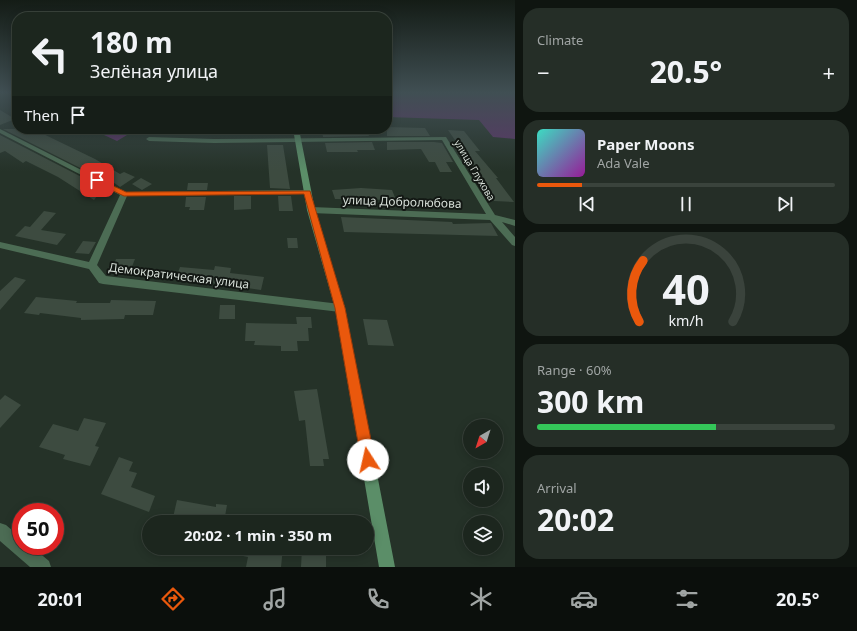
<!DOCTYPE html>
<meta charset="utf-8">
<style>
body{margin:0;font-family:"Noto Sans",sans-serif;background:#252e27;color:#f1f3f6;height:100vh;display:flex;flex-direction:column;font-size:15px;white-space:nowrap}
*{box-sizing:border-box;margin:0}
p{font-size:13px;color:#a0a5a4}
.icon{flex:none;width:22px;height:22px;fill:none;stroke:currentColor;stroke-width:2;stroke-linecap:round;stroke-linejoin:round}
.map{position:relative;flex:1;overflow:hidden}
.side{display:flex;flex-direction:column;gap:8px;padding:8px;background:#0f1510;width:342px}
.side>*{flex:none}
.guide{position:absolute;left:12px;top:12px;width:380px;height:122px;border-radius:16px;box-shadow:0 2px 10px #0003,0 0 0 1px #3a433c;background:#1c261e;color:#f1f3f6;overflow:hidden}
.needle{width:26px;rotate:219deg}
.fabs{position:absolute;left:463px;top:419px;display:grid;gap:8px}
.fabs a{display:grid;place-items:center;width:40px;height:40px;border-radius:50%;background:#1c261e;box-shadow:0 2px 10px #0003,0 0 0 1px #3a433c;font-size:20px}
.speed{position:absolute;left:12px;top:503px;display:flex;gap:8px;font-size:20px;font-weight:700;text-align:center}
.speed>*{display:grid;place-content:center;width:52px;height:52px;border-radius:50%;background:#1c261e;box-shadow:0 2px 10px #0003,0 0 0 1px #3a433c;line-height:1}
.speed .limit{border:6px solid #d22;background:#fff;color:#111}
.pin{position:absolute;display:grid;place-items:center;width:34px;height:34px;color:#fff;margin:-17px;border-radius:8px;box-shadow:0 2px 6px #0006}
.me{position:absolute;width:44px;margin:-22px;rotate:350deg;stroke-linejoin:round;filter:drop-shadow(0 0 3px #0008)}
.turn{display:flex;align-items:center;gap:14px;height:84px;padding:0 12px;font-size:18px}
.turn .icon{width:52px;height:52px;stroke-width:2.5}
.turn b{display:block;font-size:28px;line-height:34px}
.then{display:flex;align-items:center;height:38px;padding:0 12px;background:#0003;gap:8px;font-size:15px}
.big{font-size:30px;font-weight:700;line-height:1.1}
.side .widget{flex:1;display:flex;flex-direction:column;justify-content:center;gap:6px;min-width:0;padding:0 14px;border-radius:16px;background:#252e27}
.side .dial{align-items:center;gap:0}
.dial svg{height:104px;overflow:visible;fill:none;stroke:#3a433c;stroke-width:7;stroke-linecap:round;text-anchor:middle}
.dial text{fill:#f1f3f6;stroke:none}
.song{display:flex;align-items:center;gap:12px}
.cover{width:48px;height:48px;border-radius:6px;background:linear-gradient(135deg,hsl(170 70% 55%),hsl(300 70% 35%))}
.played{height:4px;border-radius:2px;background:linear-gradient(90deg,#ea580c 15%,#3a433c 15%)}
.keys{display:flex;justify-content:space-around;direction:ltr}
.heat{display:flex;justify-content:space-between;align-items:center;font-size:22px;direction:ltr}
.charge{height:6px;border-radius:3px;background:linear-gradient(90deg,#34c759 60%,#3a433c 0)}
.trip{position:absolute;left:142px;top:515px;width:232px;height:40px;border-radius:20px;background:#1c261e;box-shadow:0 2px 10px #0003,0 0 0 1px #3a433c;font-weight:700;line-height:40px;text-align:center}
.menu{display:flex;height:64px;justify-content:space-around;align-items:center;background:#0b0f0c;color:#a0a5a4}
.menu .icon{width:28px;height:28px}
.menu .selected{color:#ea580c}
.menu b{font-size:18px;color:#f1f3f6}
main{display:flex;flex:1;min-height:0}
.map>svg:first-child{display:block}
.green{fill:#5d3369}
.building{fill:#3d4b40}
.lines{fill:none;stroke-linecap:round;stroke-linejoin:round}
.minor{fill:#4c6c54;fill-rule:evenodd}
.secondary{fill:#5b8e68;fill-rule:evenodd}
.route{fill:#ea580c;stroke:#983908}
.labels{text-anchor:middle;stroke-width:4;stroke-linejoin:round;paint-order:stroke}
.far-street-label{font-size:10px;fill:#d7dfd8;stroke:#131814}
.street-label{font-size:12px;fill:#d7dfd8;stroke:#131814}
</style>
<main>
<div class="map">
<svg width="515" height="567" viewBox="0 0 515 567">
<rect width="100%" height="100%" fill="#253228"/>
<path class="green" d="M387 92H515V139L493 137 479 120 387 117Z
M91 129H137L117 141Z"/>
<path class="building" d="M0 110 15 119 0 125Z
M387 127 425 128 430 136H387Z
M3 129H33L95 159 120 174 124 172 135 177 120 187 110 180 108 182Z
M322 129H366L369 136 323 137Z
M448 130 464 131 480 151H475L498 178H496L514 202 494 201 487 190H488L468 161H463L452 143H457Z
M0 135 103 188 94 200 58 177 26 161 23 163 5 151 0 153Z
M372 142 375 150H357L358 152H327L325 143Z
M387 142H434L442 143 453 162H446L452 172H440L435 162H429L421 149 387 150Z
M267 145H283L290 189 270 188Z
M141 178 152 184 142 190 132 184Z
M188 183H208L207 190H187Z
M361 188 392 190 396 200 335 199 332 190Z
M234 196H251V209L234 210Z
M278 196H291L293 211H279Z
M186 197H206L204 210H189L190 207H185Z
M44 211 56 213 41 230 66 234 57 245 15 236 25 226 30 227Z
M341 217 452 222 453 224 491 223 498 236 344 232Z
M287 238H297L298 248H288Z
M83 241 96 242 89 254 75 253Z
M116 259H135L129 274 106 273 111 262H115Z
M215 266 231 268 230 273 264 277 261 290 176 278 180 267 214 270Z
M15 277 26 280 0 310V291Z
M36 297 77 301 76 303H110L111 300 156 301 153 315H125L124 319 81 320V318L40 313 39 315 24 313Z
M220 305H235V319H219Z
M296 317H311L312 328H308L309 341H297L298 351H281V346L254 345 255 341H245L246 323 297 324Z
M363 319 387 320 394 346 368 345Z
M317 389 329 459H323L324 466H310L305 420 299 421 294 391Z
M5 395 21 405 0 428V400Z
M84 418 106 423 95 446 99 447 90 466 63 459 65 455 39 447 53 424 78 431Z
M119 457 133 462 129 471 137 473 131 487 155 496 149 512 101 494Z
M177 500 216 507V504L227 505 224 522 192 520 191 522H172Z
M228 548H283L281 567H246L248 557 228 553Z
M302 548H326V567H301Z"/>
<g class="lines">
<path class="minor" d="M0 129 125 192 310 190V194H307L127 196 97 265 106 276 340 304 344 305 345 308 344 311 340 312 103 284 99 283 89 269 0 248V242L89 262 120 195 0 133Z
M446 137 495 215 515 220V226L502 222 515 237V246L512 245 490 220 311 213 307 210 311 207 486 214 442 140 214 143 149 141 146 139 149 137 214 139Z
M0 523 6 525 21 538V546H31L49 561 51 567H30L0 541Z"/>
<path class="secondary" d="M293 129H299L315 210 345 308 395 567H379L335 308 307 210Z"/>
</g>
<linearGradient id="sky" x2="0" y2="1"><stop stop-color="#141c16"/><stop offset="0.54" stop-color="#404f53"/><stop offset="1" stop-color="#404f53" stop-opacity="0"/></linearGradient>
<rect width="515" height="171" fill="url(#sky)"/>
<path class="route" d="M94 179H99L126 192 310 191 345 308 375 460 373 465 368 467 363 465 361 460 335 308 304 194 124 196 94 182Z"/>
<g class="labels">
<g class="far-street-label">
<text transform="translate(475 170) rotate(59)" y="4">улица Глухова</text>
</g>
<g class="street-label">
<text transform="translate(402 202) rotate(2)" y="4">улица Добролюбова</text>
<text transform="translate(179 276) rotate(7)" y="4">Демократическая улица</text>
</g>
</g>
</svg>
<div class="fabs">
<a><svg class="needle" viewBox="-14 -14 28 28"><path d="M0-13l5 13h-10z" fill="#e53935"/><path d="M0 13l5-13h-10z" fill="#a0a5a4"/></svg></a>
<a><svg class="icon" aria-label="sound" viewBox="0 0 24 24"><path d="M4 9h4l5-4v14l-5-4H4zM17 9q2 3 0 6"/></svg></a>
<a><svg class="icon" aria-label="layers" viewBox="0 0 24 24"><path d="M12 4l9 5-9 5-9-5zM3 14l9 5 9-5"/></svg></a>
</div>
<div class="speed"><div class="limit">50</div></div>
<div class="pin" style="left:97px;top:180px;background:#d93025"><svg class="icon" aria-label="arrive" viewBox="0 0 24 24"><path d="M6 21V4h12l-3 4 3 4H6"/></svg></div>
<svg class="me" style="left:368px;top:460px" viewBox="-20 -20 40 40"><circle r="19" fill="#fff"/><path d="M0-13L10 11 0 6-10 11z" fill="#ea580c"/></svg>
<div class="trip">20:02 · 1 min · 350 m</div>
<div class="guide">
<div class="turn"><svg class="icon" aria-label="left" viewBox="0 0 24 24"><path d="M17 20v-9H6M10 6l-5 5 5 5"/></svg><div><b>180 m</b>Зелёная улица</div></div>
<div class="then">Then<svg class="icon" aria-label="arrive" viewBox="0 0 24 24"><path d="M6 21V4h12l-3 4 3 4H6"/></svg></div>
</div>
</div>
<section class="side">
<div class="widget"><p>Climate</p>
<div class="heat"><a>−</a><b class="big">20.5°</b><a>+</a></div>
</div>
<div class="widget">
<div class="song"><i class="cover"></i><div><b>Paper Moons</b><p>Ada Vale</p></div></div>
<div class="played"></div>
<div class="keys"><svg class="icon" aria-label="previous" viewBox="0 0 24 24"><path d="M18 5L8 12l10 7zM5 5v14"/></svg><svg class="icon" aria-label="pause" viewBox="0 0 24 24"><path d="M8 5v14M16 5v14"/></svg><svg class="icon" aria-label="next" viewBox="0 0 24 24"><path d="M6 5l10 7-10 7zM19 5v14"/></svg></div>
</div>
<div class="widget dial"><svg viewBox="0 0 100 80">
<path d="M14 69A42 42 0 1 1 86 69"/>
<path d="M14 69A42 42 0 0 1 17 22" stroke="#ea580c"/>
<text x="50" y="56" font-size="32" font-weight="700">40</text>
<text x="50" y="72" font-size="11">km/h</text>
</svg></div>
<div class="widget"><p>Range · 60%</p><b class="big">300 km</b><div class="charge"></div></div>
<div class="widget"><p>Arrival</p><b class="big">20:02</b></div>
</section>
</main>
<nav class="menu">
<b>20:01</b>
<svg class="icon selected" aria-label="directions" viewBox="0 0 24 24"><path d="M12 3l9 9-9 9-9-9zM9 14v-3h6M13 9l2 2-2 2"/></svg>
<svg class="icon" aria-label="music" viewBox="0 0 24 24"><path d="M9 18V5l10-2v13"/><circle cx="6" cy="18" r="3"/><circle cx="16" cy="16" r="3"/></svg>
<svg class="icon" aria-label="phone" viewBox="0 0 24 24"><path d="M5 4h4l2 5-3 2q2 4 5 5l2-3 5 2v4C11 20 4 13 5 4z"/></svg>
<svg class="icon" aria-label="climate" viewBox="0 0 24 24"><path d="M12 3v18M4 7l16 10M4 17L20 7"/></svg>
<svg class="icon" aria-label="car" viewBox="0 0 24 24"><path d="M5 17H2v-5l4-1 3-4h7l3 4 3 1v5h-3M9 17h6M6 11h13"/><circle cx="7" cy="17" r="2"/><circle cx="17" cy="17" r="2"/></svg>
<svg class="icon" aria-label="filters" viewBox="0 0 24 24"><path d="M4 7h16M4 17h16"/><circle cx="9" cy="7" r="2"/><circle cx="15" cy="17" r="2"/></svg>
<b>20.5°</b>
</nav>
